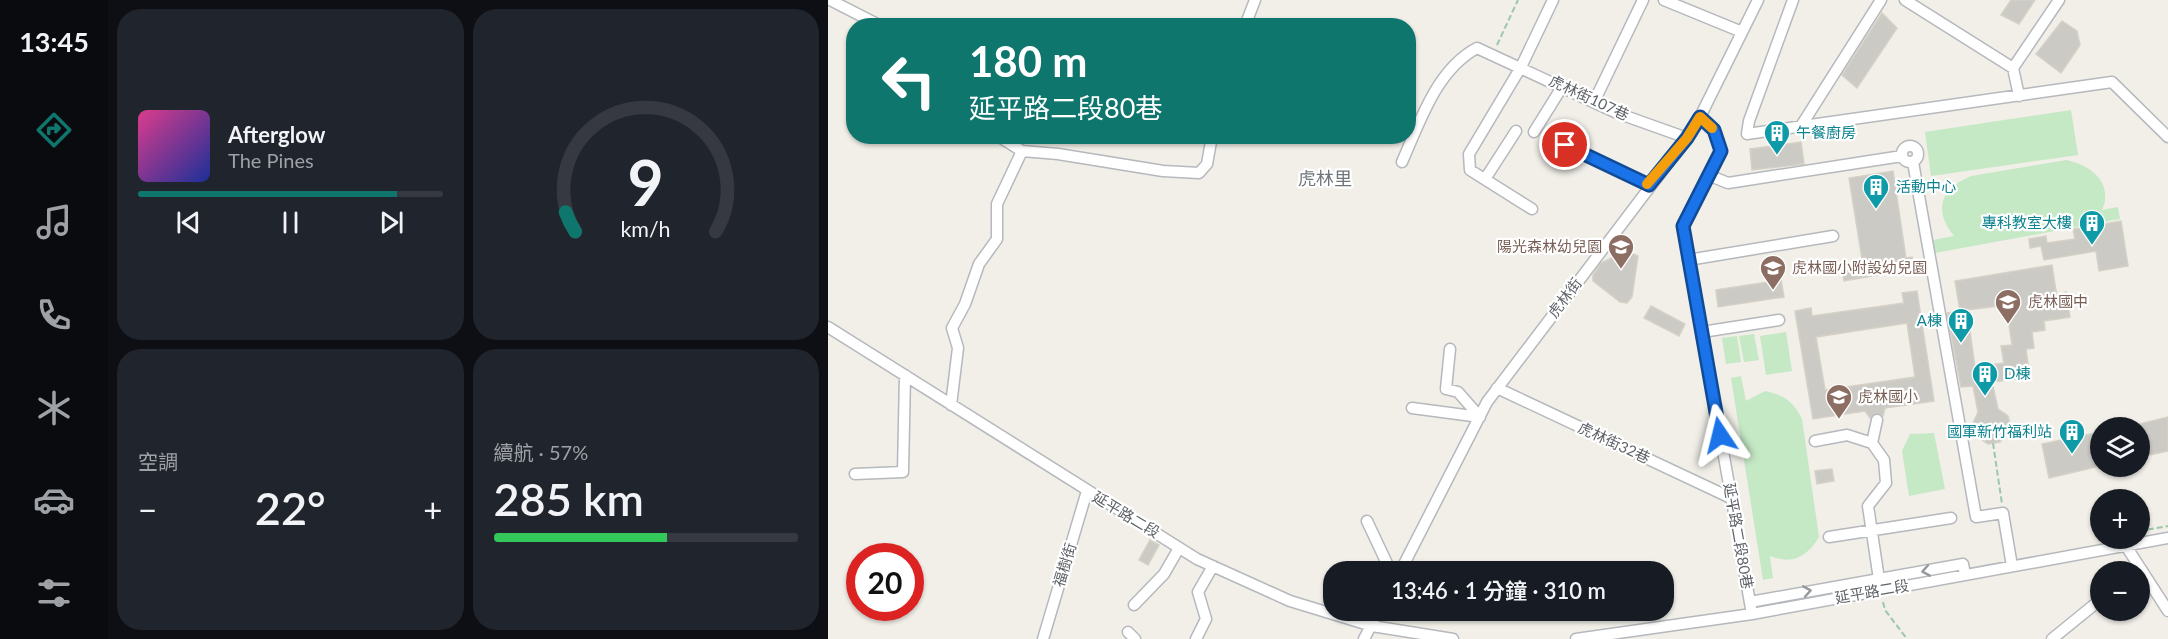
<!DOCTYPE html>
<html lang="zh-TW">
<meta charset="utf-8">
<style>
body{margin:0;font-family:Lato,"Noto Sans TC",sans-serif;background:#20242c;color:#f1f3f6;height:100vh;display:flex;flex-direction:column;font-size:22px;white-space:nowrap}
*{box-sizing:border-box;margin:0}
p{font-size:20px;color:#9ea1a6}
.icon{flex:none;width:33px;height:33px;fill:none;stroke:currentColor;stroke-width:2;stroke-linecap:round;stroke-linejoin:round}
.map{position:relative;flex:1;overflow:hidden}
.panel{display:flex;flex-direction:column;gap:9px;padding:9px;background:#0d0f14;width:720px}
.panel>*{flex:none}
.top-card{position:absolute;left:18px;top:18px;width:570px;height:126px;border-radius:24px;box-shadow:0 2px 4px #0004;background:#0f766e;color:#fff;overflow:hidden}
.controls{position:absolute;left:1262px;top:417px;display:grid;gap:12px}
.controls a{display:grid;place-items:center;width:60px;height:60px;border-radius:50%;background:#171b24;box-shadow:0 2px 4px #0004;font-size:30px}
.speed{position:absolute;left:18px;top:543px;display:flex;gap:12px;font-size:30px;font-weight:700;text-align:center}
.speed>*{display:grid;place-content:center;width:78px;height:78px;border-radius:50%;background:#171b24;box-shadow:0 2px 4px #0004;line-height:1}
.speed .limit{border:9px solid #d22;background:#fff;color:#111}
.pin{position:absolute;display:grid;place-items:center;width:51px;height:51px;color:#fff;margin:-26px;border:3px solid #fff;border-radius:50%;box-shadow:0 2px 6px #0007}
.me{position:absolute;width:66px;margin:-33px;rotate:350deg;stroke-linejoin:round;filter:drop-shadow(0 0 4px #0008)}
.turn{display:flex;align-items:center;gap:21px;height:126px;padding:0 24px;font-size:27px}
.turn .icon{width:78px;height:78px;stroke-width:2.5}
.turn b{display:block;font-size:42px;line-height:51px}
.big{font-size:45px;font-weight:600;line-height:1.1}
.panel .card{flex:1;display:flex;flex-direction:column;justify-content:center;gap:9px;min-width:0;padding:0 21px;border-radius:24px;background:#20242c}
.panel .dial{align-items:center;gap:0}
.dial svg{height:156px;overflow:visible;fill:none;stroke:#363941;stroke-width:7;stroke-linecap:round;text-anchor:middle}
.dial text{fill:#f1f3f6;stroke:none}
.song{display:flex;align-items:center;gap:18px}
.cover{width:72px;height:72px;border-radius:9px;background:linear-gradient(135deg,hsl(330 70% 55%),hsl(230 70% 35%))}
.played{height:6px;border-radius:3px;background:linear-gradient(90deg,#0f766e 85%,#363941 85%)}
.keys{display:flex;justify-content:space-around;direction:ltr}
.heat{display:flex;justify-content:space-between;align-items:center;font-size:33px;direction:ltr}
.charge{height:9px;border-radius:4px;background:linear-gradient(90deg,#34c759 57%,#363941 0)}
.panel .tiles{flex:1;display:grid;gap:9px;grid-template-columns:repeat(2,1fr)}
.trip{position:absolute;left:495px;top:561px;width:351px;height:60px;border-radius:24px;background:#171b24;box-shadow:0 2px 4px #0004;font-weight:600;line-height:60px;text-align:center}
main{display:flex;flex:1;min-height:0}
.dock{display:flex;flex-direction:column;width:108px;justify-content:space-around;align-items:center;background:#090b0e;color:#9ea1a6}
.dock .icon{width:42px;height:42px}
.dock .selected{color:#0f766e}
.dock b{font-size:27px;color:#f1f3f6}
.map>svg:first-child{display:block}
.green{fill:#c5e8c5}
.building{fill:#cccac5;stroke:#d6d1c6;stroke-width:1.5;fill-rule:evenodd}
.lines{fill:none;stroke-linecap:round;stroke-linejoin:round}
.minor-casing{stroke:#b5b8bc;stroke-width:13}
.path{stroke:#9cc7a9;stroke-width:2;stroke-dasharray:6 3;stroke-linecap:butt}
.minor{stroke:#fff;stroke-width:10}
.oneway{stroke:#979a9d}
.route-casing{stroke:#114b97;stroke-width:15}
.route{stroke:#1a73e8;stroke-width:10}
.slow{stroke:#f59e0b;stroke-width:10}
.labels{text-anchor:middle;stroke-width:4.5;stroke-linejoin:round;paint-order:stroke}
.street-label{font-size:15px;fill:#5f6368;stroke:#fff}
.culture-label{font-size:15px;fill:#0d838f;stroke:#fff;text-anchor:start}
.education-label{font-size:15px;fill:#785e54;stroke:#fff;text-anchor:start}
.quarter-label{font-size:18px;fill:#70757a;stroke:#fff}
</style>
<main>
<nav class="dock">
<b>13:45</b>
<svg class="icon selected" aria-label="directions" viewBox="0 0 24 24"><path d="M12 3l9 9-9 9-9-9zM9 14v-3h6M13 9l2 2-2 2"/></svg>
<svg class="icon" aria-label="music" viewBox="0 0 24 24"><path d="M9 18V5l10-2v13"/><circle cx="6" cy="18" r="3"/><circle cx="16" cy="16" r="3"/></svg>
<svg class="icon" aria-label="phone" viewBox="0 0 24 24"><path d="M5 4h4l2 5-3 2q2 4 5 5l2-3 5 2v4C11 20 4 13 5 4z"/></svg>
<svg class="icon" aria-label="climate" viewBox="0 0 24 24"><path d="M12 3v18M4 7l16 10M4 17L20 7"/></svg>
<svg class="icon" aria-label="car" viewBox="0 0 24 24"><path d="M5 17H2v-5l4-1 3-4h7l3 4 3 1v5h-3M9 17h6M6 11h13"/><circle cx="7" cy="17" r="2"/><circle cx="17" cy="17" r="2"/></svg>
<svg class="icon" aria-label="filters" viewBox="0 0 24 24"><path d="M4 7h16M4 17h16"/><circle cx="9" cy="7" r="2"/><circle cx="15" cy="17" r="2"/></svg>
</nav>
<section class="panel">
<div class="tiles">
<div class="card">
<div class="song"><i class="cover"></i><div><b>Afterglow</b><p>The Pines</p></div></div>
<div class="played"></div>
<div class="keys"><svg class="icon" aria-label="previous" viewBox="0 0 24 24"><path d="M18 5L8 12l10 7zM5 5v14"/></svg><svg class="icon" aria-label="pause" viewBox="0 0 24 24"><path d="M8 5v14M16 5v14"/></svg><svg class="icon" aria-label="next" viewBox="0 0 24 24"><path d="M6 5l10 7-10 7zM19 5v14"/></svg></div>
</div>
<div class="card dial"><svg viewBox="0 0 100 80">
<path d="M14 69A42 42 0 1 1 86 69"/>
<path d="M14 69A42 42 0 0 1 9 59" stroke="#0f766e"/>
<text x="50" y="56" font-size="32" font-weight="700">9</text>
<text x="50" y="72" font-size="11">km/h</text>
</svg></div>
<div class="card"><p>空調</p>
<div class="heat"><a>−</a><b class="big">22°</b><a>+</a></div>
</div>
<div class="card"><p>續航 · 57%</p><b class="big">285 km</b><div class="charge"></div></div>
</div>
</section>
<div class="map">
<svg width="1340" height="639" viewBox="0 0 1340 639">
<rect width="100%" height="100%" fill="#f1efe8"/>
<path class="green" d="M1243 110 1250 155 1103 176 1097 132Z
M1238 160C1263 165 1286 183 1274 210L1290 207 1292 219 1107 253 1105 240 1126 236C1105 210 1112 189 1143 176Z
M958 332 964 371 938 375 932 336Z
M926 334 931 360 916 362 911 336Z
M909 336 913 362 898 364 894 338Z
M913 376 918 401 937 391C956 395 965 401 974 419L991 537C979 557 964 565 942 556L945 578 935 580 903 378Z
M1106 433 1117 489 1081 496 1074 451 1082 434Z"/>
<path class="building" d="M1183 0H1207L1191 24 1173 15Z
M1054 13 1069 28 1029 88 1014 75Z
M1234 21 1249 31 1252 45 1233 73 1208 54Z
M973 142 976 164 924 170 922 149Z
M1065 171 1078 258 1084 257 1086 269 1016 281 1014 268 1035 265 1021 178Z
M1293 221 1300 266 1271 271 1268 251 1216 260 1213 246 1202 248 1201 239 1218 236 1219 243 1247 239 1245 229Z
M798 251 810 256 804 297 799 303 792 302 765 281V275L773 263Z
M1224 265 1229 297 1238 292 1242 317 1216 321 1217 330 1204 332 1206 348 1198 349 1200 364 1194 365 1195 378 1164 382 1170 409 1180 416 1182 425 1179 434 1172 442 1160 444 1147 435 1145 423 1150 412 1145 386 1133 387 1119 313 1132 311 1127 281ZM1178 305 1184 345 1173 346 1176 363 1147 367 1139 310Z
M953 280 956 297 890 307 888 290Z
M1089 291 1106 401 1057 408 1055 416 1047 413 1042 418 1037 411 985 419 967 311 983 308 984 316 1076 303 1074 293ZM1079 323 1087 377 997 390 988 337Z
M823 306 857 324 851 336 816 318Z
M1340 417V451L1311 457V424Z
M1272 432V466L1221 478 1214 444Z
M1004 469 1006 481 989 484 987 471Z
M322 540 331 545 320 565 311 560Z"/>
<g class="lines">
<g class="minor-casing">
<path id="minor" d="M2 0 53 26
M836 0 914 32
M965 0 921 121 919 134 1284 82 1340 137
M1077 0 1185 68
M417 26 427 0
M1191 96 1185 68 1231 0
M766 102 815 0
M872 117 886 131 893 151 855 226 924 614
M973 126 1053 0
M706 132 734 87
M170 136 194 151
M737 145 821 185
M1074 154a8 8 0 1 1 16 0a8 8 0 1 1-16 0Z
M574 162C592 122 608 70 649 48L789 113 859 138
M1085 162 1148 517 1175 513 1184 566
M880 175 900 183 1074 156
M657 179 688 131
M704 209 642 170 641 154 693 67 725 0
M860 260 1005 236
M0 327 369 559 462 601 544 626 625 639
M874 332 951 320
M622 349 618 389 630 392 652 417
M669 388 903 498
M123 405 130 348 124 328 137 304 151 264 169 239V204L194 151 230 154 335 171 371 173 379 164 384 136
M584 408 652 417
M1049 420 1044 443 1056 460 1058 483 1040 506 1052 586
M987 441 1019 435 1044 443
M27 474 75 472 77 375
M539 521 563 572
M1001 537 1123 518
M1298 546 1340 611
M572 572 659 402 859 138 872 117 930 0
M922 602 1135 564 1137 575
M306 605 336 574 351 548
M300 632 307 639
M215 639 259 491
M368 639 378 619 370 592 385 566
M536 639 551 610
M748 639 924 614 1340 538
M1224 639 1272 600"/>
</g>
<path class="path" d="M669 45 690 0
M1165 443 1174 504
M1311 531 1340 526
M1055 602 1057 610 1079 639"/>
<use href="#minor" class="minor"/>
</g>
<defs><path id="oneway-chevron" d="M-2-3.5L2.5 0L-2 3.5" fill="none" stroke-width="1.6" stroke-linecap="round" stroke-linejoin="round" transform="scale(1.5)"/></defs>
<g class="oneway">
<use href="#oneway-chevron" transform="translate(1098 571) rotate(170)"/>
<use href="#oneway-chevron" transform="translate(979 591) rotate(-10)"/>
</g>
<g class="lines">
<g class="route-casing">
<path id="route" d="M737 145 821 185 859 138 872 117 886 130 893 151 855 226 892 435"/>
</g>
<use href="#route" class="route"/>
<path class="slow" d="M819 184 859 138 872 117 884 128"/>
</g>
<defs>
<g id="building-pin" transform="scale(1.35)"><path d="M0 17L-7.5 6A9.5 9.5 0 1 1 7.5 6Z" fill="#0f9aa8" stroke="#fff"/><path d="M-4-6H4V6H1V3H-1V6H-4ZM-2.5-4.3h1.7v1.8h-1.7ZM.8-4.3h1.7v1.8H.8ZM-2.5-1h1.7V.8h-1.7ZM.8-1h1.7V.8H.8Z" fill="#fff"/></g>
<g id="school-pin" transform="scale(1.35)"><path d="M0 17L-7.5 6A9.5 9.5 0 1 1 7.5 6Z" fill="#8d6e63" stroke="#fff"/><path d="M0-5L7-2L0 1L-7-2ZM-4 1L0 2.5L4 1V4Q0 6-4 4Z" fill="#fff"/></g>
</defs>
<g fill-rule="evenodd">
<use href="#building-pin" x="949" y="133"/>
<use href="#building-pin" x="1048" y="187"/>
<use href="#building-pin" x="1264" y="223"/>
<use href="#school-pin" x="793" y="247"/>
<use href="#school-pin" x="945" y="268"/>
<use href="#school-pin" x="1180" y="302"/>
<use href="#building-pin" x="1133" y="321"/>
<use href="#building-pin" x="1157" y="374"/>
<use href="#school-pin" x="1011" y="397"/>
<use href="#building-pin" x="1244" y="432"/>
</g>
<g class="labels">
<g class="street-label">
<text transform="translate(761 98) rotate(25)" y="5">虎林街107巷</text>
<text transform="translate(737 298) rotate(-53)" y="5">虎林街</text>
<text transform="translate(786 443) rotate(25)" y="5">虎林街32巷</text>
<text transform="translate(298 515) rotate(31)" y="5">延平路二段</text>
<text transform="translate(910 536) rotate(80)" y="5">延平路二段80巷</text>
<text transform="translate(237 565) rotate(-73)" y="5">福樹街</text>
<text transform="translate(1044 592) rotate(-10)" y="5">延平路二段</text>
</g>
<g class="culture-label">
<text x="968" y="138">午餐廚房</text>
<text x="1068" y="192">活動中心</text>
<text x="1244" y="228" text-anchor="end">專科教室大樓</text>
<text x="1114" y="326" text-anchor="end">A棟</text>
<text x="1176" y="379">D棟</text>
<text x="1224" y="437" text-anchor="end">國軍新竹福利站</text>
</g>
<g class="education-label">
<text x="774" y="252" text-anchor="end">陽光森林幼兒園</text>
<text x="964" y="273">虎林國小附設幼兒園</text>
<text x="1200" y="307">虎林國中</text>
<text x="1030" y="402">虎林國小</text>
</g>
<g class="quarter-label">
<text x="497" y="185">虎林里</text>
</g>
</g>
</svg>
<div class="controls">
<a><svg class="icon" aria-label="layers" viewBox="0 0 24 24"><path d="M12 4l9 5-9 5-9-5zM3 14l9 5 9-5"/></svg></a>
<a>+</a>
<a>−</a>
</div>
<div class="speed"><div class="limit">20</div></div>
<div class="pin" style="left:737px;top:145px;background:#d93025"><svg class="icon" aria-label="arrive" viewBox="0 0 24 24"><path d="M6 21V4h12l-3 4 3 4H6"/></svg></div>
<svg class="me" style="left:892px;top:435px" viewBox="-20 -20 40 40"><path d="M0-17L14 15 0 8-14 15z" fill="#1a73e8" stroke="#fff" stroke-width="4"/></svg>
<div class="trip">13:46 · 1 分鐘 · 310 m</div>
<div class="top-card">
<div class="turn"><svg class="icon" aria-label="left" viewBox="0 0 24 24"><path d="M17 20v-9H6M10 6l-5 5 5 5"/></svg><div><b>180 m</b>延平路二段80巷</div></div>
</div>
</div>
</main>
